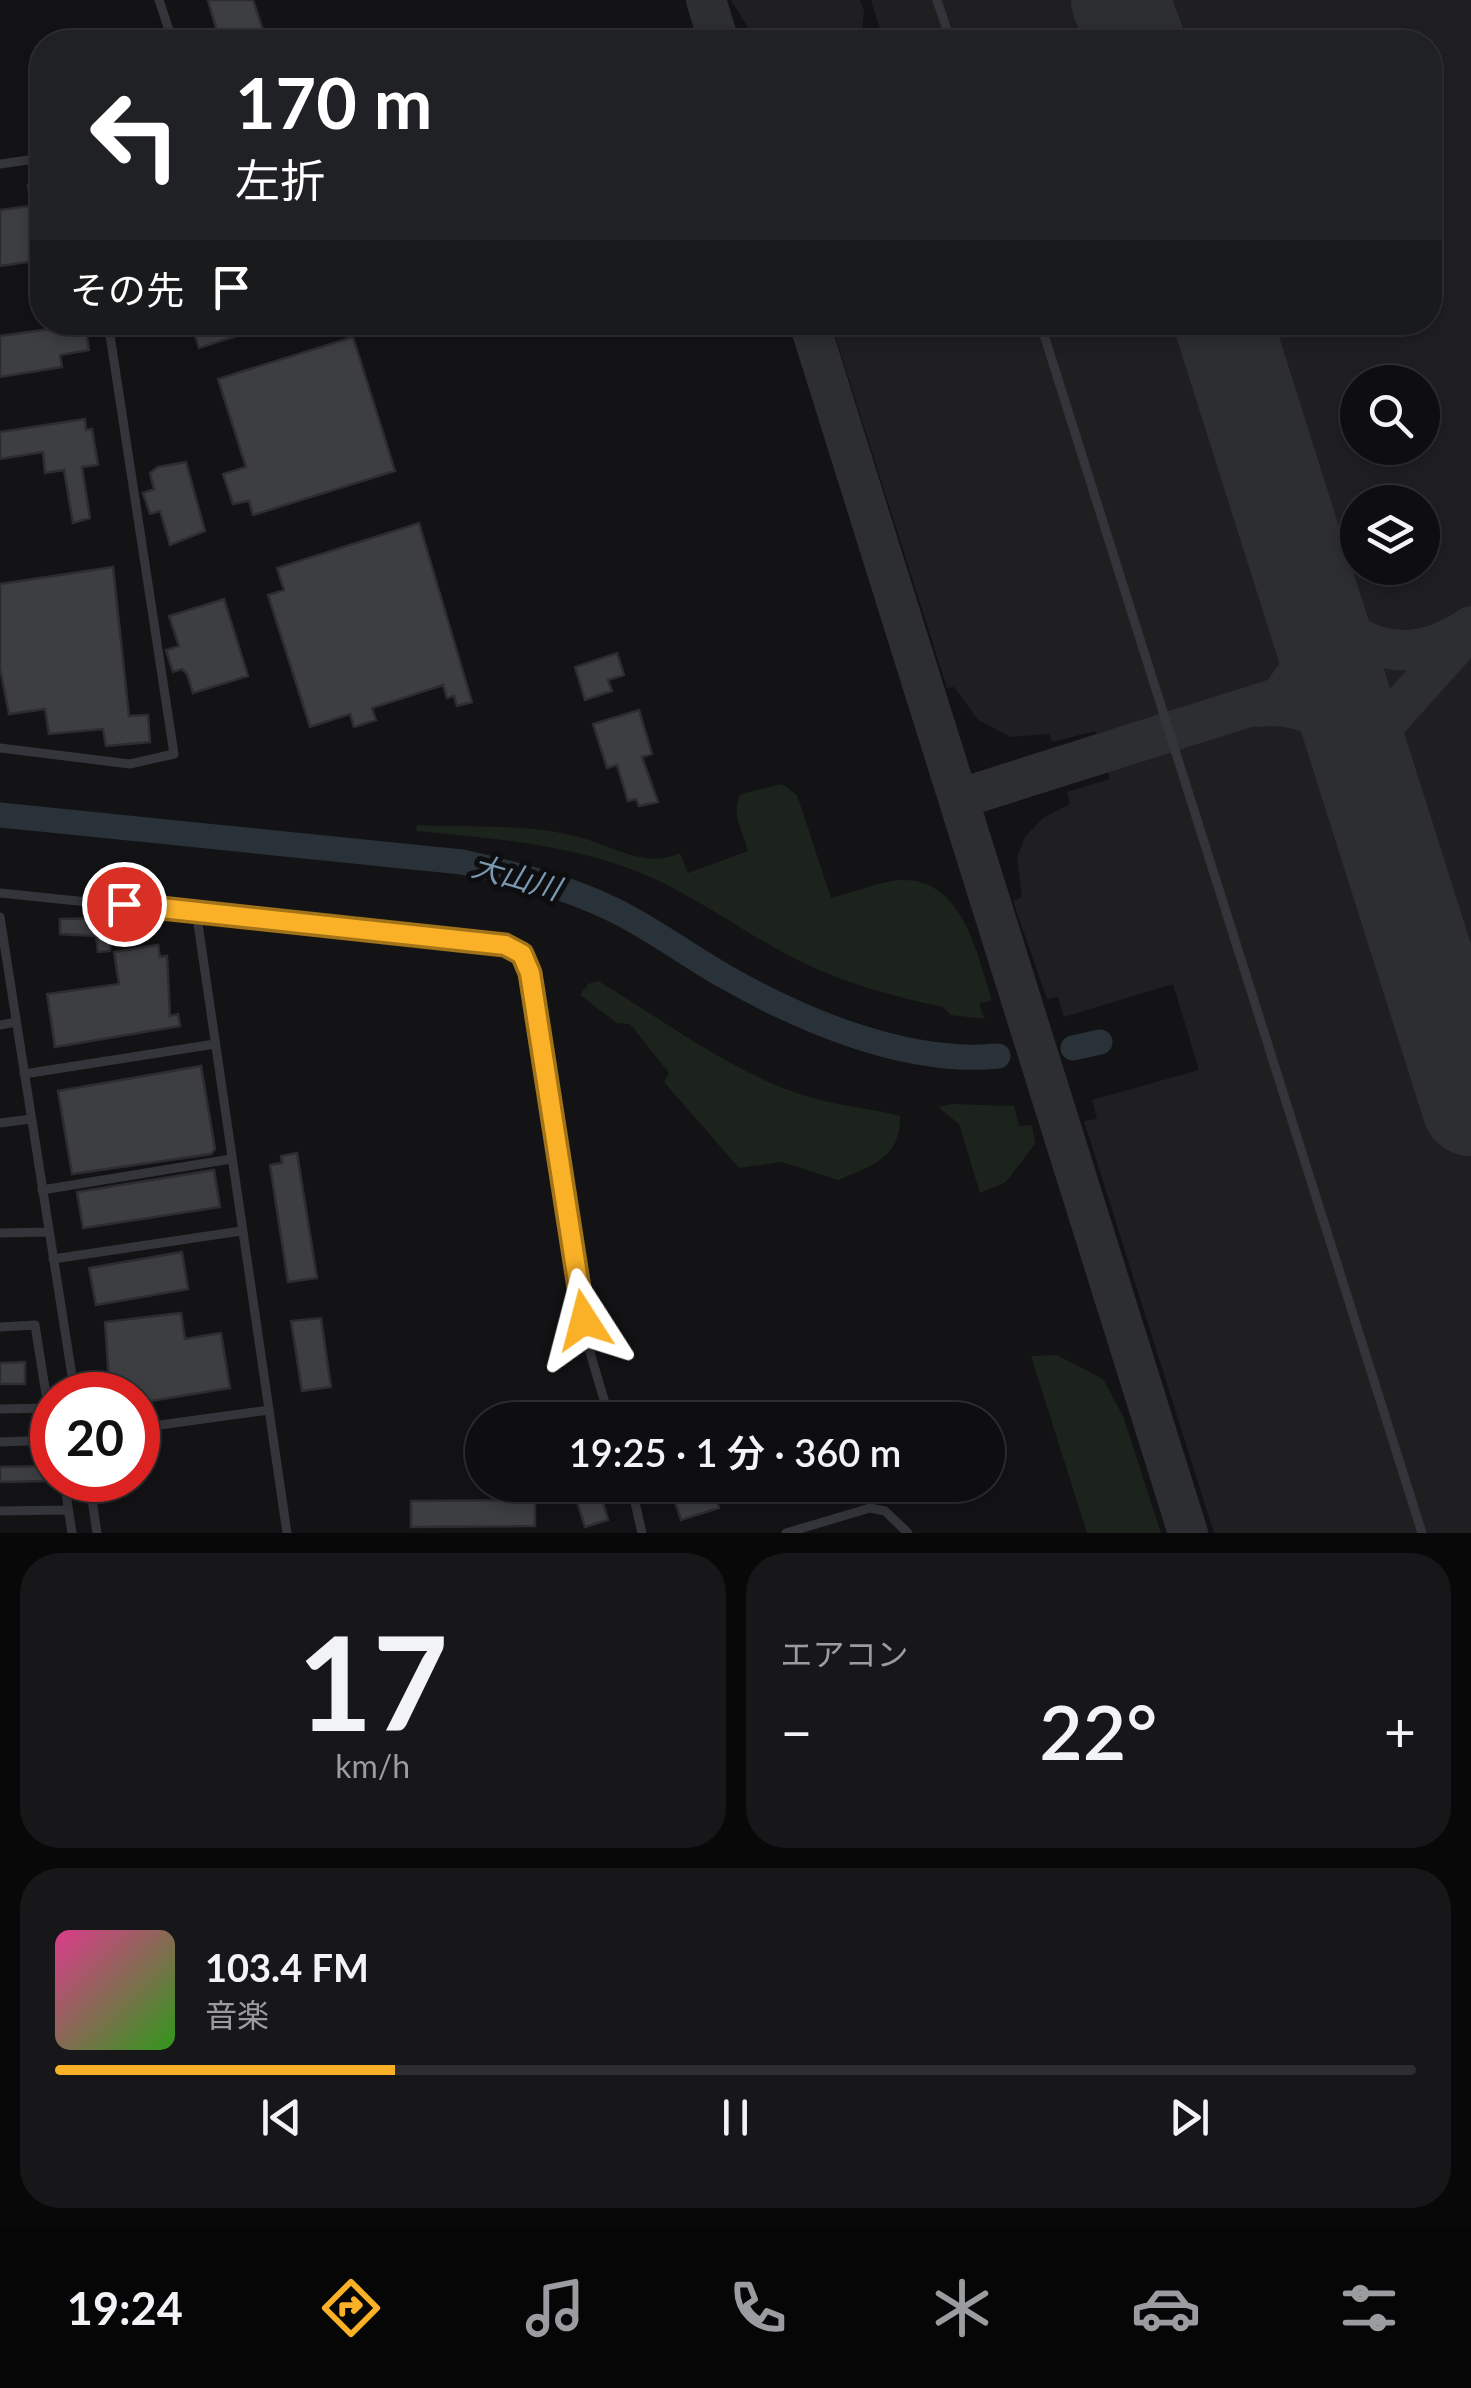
<!DOCTYPE html>
<html lang="ja">
<meta charset="utf-8">
<style>
body{margin:0;font-family:Lato,"Noto Sans JP",sans-serif;background:#171719;color:#f1f3f6;height:100vh;display:flex;flex-direction:column;font-size:38px;white-space:nowrap}
*{box-sizing:border-box;margin:0}
p{font-size:32px;color:#9b9c9f}
.icon{flex:none;width:55px;height:55px;fill:none;stroke:currentColor;stroke-width:2;stroke-linecap:round;stroke-linejoin:round}
.map{position:relative;height:1533px;overflow:hidden}
.sheet{display:flex;flex-direction:column;gap:20px;padding:20px;background:#080809;flex:1}
.sheet>*{flex:none}
.top-card{position:absolute;left:30px;top:30px;width:1412px;height:305px;border-radius:40px;box-shadow:0 5px 15px #0003,0 0 0 2px #2e2e30;background:#202124;color:#fff;overflow:hidden}
.fabs{position:absolute;left:1340px;top:365px;display:grid;gap:20px}
.fabs a{display:grid;place-items:center;width:100px;height:100px;border-radius:50%;background:#0e0e10;box-shadow:0 5px 15px #0003,0 0 0 2px #2e2e30;font-size:50px}
.speed{position:absolute;left:30px;top:1372px;display:flex;gap:20px;font-size:50px;font-weight:700;text-align:center}
.speed>*{display:grid;place-content:center;width:130px;height:130px;border-radius:50%;background:#0e0e10;box-shadow:0 5px 15px #0003,0 0 0 2px #2e2e30;line-height:1}
.speed .limit{border:15px solid #d22;background:#fff;color:#111}
.pin{position:absolute;display:grid;place-items:center;width:85px;height:85px;color:#fff;margin:-42px;border:5px solid #fff;border-radius:50%;box-shadow:0 2px 10px #0007}
.me{position:absolute;width:110px;margin:-55px;rotate:351deg;stroke-linejoin:round;filter:drop-shadow(0 0 8px #0008)}
.turn{display:flex;align-items:center;gap:35px;height:210px;padding:0 40px;font-size:45px}
.turn .icon{width:130px;height:130px;stroke-width:2.5}
.turn b{display:block;font-size:70px;line-height:85px}
.then{display:flex;align-items:center;height:95px;padding:0 40px;background:#0003;gap:20px;font-size:38px}
.big{font-size:75px;font-weight:600;line-height:1.1}
.sheet .card{flex:1;display:flex;flex-direction:column;justify-content:center;gap:15px;min-width:0;padding:0 35px;border-radius:40px;background:#171719}
.sheet .dial{align-items:center;gap:0}
.dial b{font-size:130px;line-height:1}
.song{display:flex;align-items:center;gap:30px}
.cover{width:120px;height:120px;border-radius:15px;background:linear-gradient(135deg,hsl(330 70% 55%),hsl(110 70% 35%))}
.played{height:10px;border-radius:5px;background:linear-gradient(90deg,#fab127 25%,#2e2e30 25%)}
.keys{display:flex;justify-content:space-around;direction:ltr}
.heat{display:flex;justify-content:space-between;align-items:center;font-size:55px;direction:ltr}
.sheet .tiles{flex:1;display:grid;gap:20px;grid-template-columns:1fr 1fr}
.card:last-child{grid-column:span 2}
.trip{position:absolute;left:465px;top:1402px;width:540px;height:100px;border-radius:50px;background:#0e0e10;box-shadow:0 5px 15px #0003,0 0 0 2px #2e2e30;font-weight:600;line-height:100px;text-align:center}
.dock{display:flex;height:160px;justify-content:space-around;align-items:center;background:#060606;color:#9b9c9f}
.dock .icon{width:70px;height:70px}
.dock .active{color:#fab127}
.dock b{font-size:45px;color:#f1f3f6}
.map>svg:first-child{display:block}
.built{fill:#1f1f22;fill-rule:evenodd}
.green{fill:#1b231c}
.lines{fill:none;stroke-linecap:round;stroke-linejoin:round}
.river{stroke:#293239;stroke-width:25}
.taxiway{stroke:#2d2e32;stroke-width:40}
.runway{stroke:#2d2e32;stroke-width:98}
.building{fill:#3d3e42;stroke:#2d2d31;stroke-width:2.5}
.lane{stroke:#34353a;stroke-width:9}
.route-casing{stroke:#a27319;stroke-width:25}
.route{stroke:#fab127;stroke-width:18}
.labels{text-anchor:middle;stroke-width:10;stroke-linejoin:round;paint-order:stroke}
.water-label{font-size:30px;font-style:italic;fill:#7999b3;stroke:#0e0e10}
</style>
<div class="map">
<svg width="1471" height="1533" viewBox="0 0 1471 1533">
<rect width="100%" height="100%" fill="#131315"/>
<path class="built" d="M731 0H860L864 10 861 42H757Z
M871 0H1471V1533H1214L1084 1121 1097 1119 1092 1100 1199 1070 1173 984 1064 1017 1058 997 1047 999 1013 901 1022 897 1017 857 1025 837 1043 818 1070 804 1067 792 1110 779 1095 731 1053 742 1049 734 1011 737 978 720 954 687 947 688 831 323 1430 322V42H884ZM1358 382H1422V448H1358ZM1358 502H1422V568H1358Z"/>
<path class="green" d="M782 784 797 795 831 898C853 893 877 882 900 880 963 877 977 954 992 1000L979 1004 985 1019 951 1015 943 1007C895 997 851 985 806 964 744 935 691 890 625 867 559 843 486 838 416 831L417 825C469 828 524 823 575 836 609 844 646 870 680 853L688 873 748 851C743 832 730 812 741 794Z
M598 981C669 1023 743 1082 824 1101 850 1107 874 1109 900 1116 901 1158 872 1166 838 1180L782 1162 739 1168 664 1082 669 1073 630 1024 617 1023 580 995 588 984Z
M951 1104 1014 1106 1019 1126 1032 1125 1035 1144 1006 1182 980 1193 959 1124 938 1107Z
M1057 1355 1103 1379 1123 1416 1161 1533H1087L1031 1356Z"/>
<g class="lines">
<path class="river" d="M0 815 462 862C515 874 565 886 614 910 653 929 687 955 724 976 803 1021 907 1065 998 1056
M1073 1048 1100 1042"/>
<path class="taxiway" d="M706 0 719 42
M1121 3V0
M809 322 1188 1533
M1303 584C1347 647 1403 673 1471 626
M1256 707C1299 703 1321 716 1354 740
M1359 753 1465 635
M961 798 1280 697 1301 668 1314 618
M1468 1098 1471 1101"/>
<path class="runway" d="M1120 0 1136 42
M1223 322 1471 1107"/>
</g>
<path class="building" d="M208 0H253L267 42H220Z
M40 183 42 260 0 266V210L31 206 28 185Z
M191 322H271V325L199 348Z
M85 324 89 350 60 355 62 367 0 377V336Z
M353 337 395 471 253 515 249 501 233 504 223 474 246 467 218 379Z
M85 419 86 430 92 429 98 465 82 467 90 518 73 523 64 470 45 473 43 452 0 459V432Z
M186 462 205 531 170 545 160 511 150 514 143 493 154 489 150 473 158 467Z
M419 523 472 702 457 706 454 696 447 698 443 685 372 708 376 720 354 727 350 714 310 727 268 595 284 590 277 568Z
M113 567 129 716 148 715 150 742 106 746 103 729 49 734 45 709 9 714 0 668V584Z
M224 599 248 676 193 693 187 674 182 669 173 672 166 650 179 646 169 616Z
M617 653 624 675 608 680 612 691 585 700 575 667Z
M639 710 652 754 642 757 658 802 639 806 636 799 628 801 617 765 607 768 593 724Z
M100 918 112 920 110 951 98 952 96 936 60 934V919Z
M158 945 160 957 167 956 170 1016 178 1014 180 1026 55 1047 47 994 119 984 114 952Z
M201 1066 215 1149 211 1154 72 1174 58 1091Z
M297 1153 317 1278 288 1282 270 1165 282 1163 281 1156Z
M214 1170 220 1207 83 1228 77 1192Z
M182 1252 188 1289 96 1305 89 1268Z
M181 1313 185 1339 221 1333 230 1388 138 1403V1395H110L105 1322Z
M321 1318 331 1387 302 1391 291 1321Z
M25 1362V1384H0V1363Z
M47 1466 50 1481 0 1482V1467Z
M572 1485H598L608 1520 585 1527Z
M712 1487 719 1508 681 1520 674 1499Z
M535 1500V1526L411 1527V1501Z"/>
<g class="lines">
<path class="lane" d="M159 0 173 42
M937 0 951 42
M0 164 42 158
M1040 322 1422 1533
M0 748 130 764 174 754 108 322
M0 893 505 945 521 955 530 973 587 1342 610 1420
M196 910 287 1533
M0 917 75 1395
M0 1025 16 1022
M24 1074 215 1044
M0 1123 31 1119
M42 1190 231 1159
M0 1233 49 1232
M53 1259 241 1231
M0 1327 35 1325 52 1432
M0 1409 49 1408
M138 1428 269 1410
M0 1442 52 1440
M64 1480 72 1533
M89 1480 97 1533
M631 1485 642 1533
M636 1498 679 1485
M0 1511 68 1510
M786 1533 870 1508 885 1511 908 1533"/>
</g>
<g class="lines">
<g class="route-casing">
<path id="route" d="M124 904 505 945 522 954 530 973 584 1320"/>
</g>
<use href="#route" class="route"/>
</g>
<g class="labels">
<g class="water-label">
<text transform="translate(516 878) rotate(16)" y="10">大山川</text>
</g>
</g>
</svg>
<div class="fabs">
<a><svg class="icon" aria-label="search" viewBox="0 0 24 24"><circle cx="10" cy="10" r="6"/><path d="M15 15l6 6"/></svg></a>
<a><svg class="icon" aria-label="layers" viewBox="0 0 24 24"><path d="M12 4l9 5-9 5-9-5zM3 14l9 5 9-5"/></svg></a>
</div>
<div class="speed"><div class="limit">20</div></div>
<div class="pin" style="left:124px;top:904px;background:#d93025"><svg class="icon" aria-label="arrive" viewBox="0 0 24 24"><path d="M6 21V4h12l-3 4 3 4H6"/></svg></div>
<svg class="me" style="left:584px;top:1320px" viewBox="-20 -20 40 40"><path d="M0-17L14 15 0 8-14 15z" fill="#fab127" stroke="#fff" stroke-width="4"/></svg>
<div class="trip">19:25 · 1 分 · 360 m</div>
<div class="top-card">
<div class="turn"><svg class="icon" aria-label="left" viewBox="0 0 24 24"><path d="M17 20v-9H6M10 6l-5 5 5 5"/></svg><div><b>170 m</b>左折</div></div>
<div class="then">その先<svg class="icon" aria-label="arrive" viewBox="0 0 24 24"><path d="M6 21V4h12l-3 4 3 4H6"/></svg></div>
</div>
</div>
<section class="sheet">
<div class="tiles">
<div class="card dial"><b>17</b><p>km/h</p></div>
<div class="card"><p>エアコン</p>
<div class="heat"><a>−</a><b class="big">22°</b><a>+</a></div>
</div>
<div class="card">
<div class="song"><i class="cover"></i><div><b>103.4 FM</b><p>音楽</p></div></div>
<div class="played"></div>
<div class="keys"><svg class="icon" aria-label="previous" viewBox="0 0 24 24"><path d="M18 5L8 12l10 7zM5 5v14"/></svg><svg class="icon" aria-label="pause" viewBox="0 0 24 24"><path d="M8 5v14M16 5v14"/></svg><svg class="icon" aria-label="next" viewBox="0 0 24 24"><path d="M6 5l10 7-10 7zM19 5v14"/></svg></div>
</div>
</div>
</section>
<nav class="dock">
<b>19:24</b>
<svg class="icon active" aria-label="directions" viewBox="0 0 24 24"><path d="M12 3l9 9-9 9-9-9zM9 14v-3h6M13 9l2 2-2 2"/></svg>
<svg class="icon" aria-label="music" viewBox="0 0 24 24"><path d="M9 18V5l10-2v13"/><circle cx="6" cy="18" r="3"/><circle cx="16" cy="16" r="3"/></svg>
<svg class="icon" aria-label="phone" viewBox="0 0 24 24"><path d="M5 4h4l2 5-3 2q2 4 5 5l2-3 5 2v4C11 20 4 13 5 4z"/></svg>
<svg class="icon" aria-label="climate" viewBox="0 0 24 24"><path d="M12 3v18M4 7l16 10M4 17L20 7"/></svg>
<svg class="icon" aria-label="car" viewBox="0 0 24 24"><path d="M5 17H2v-5l4-1 3-4h7l3 4 3 1v5h-3M9 17h6M6 11h13"/><circle cx="7" cy="17" r="2"/><circle cx="17" cy="17" r="2"/></svg>
<svg class="icon" aria-label="filters" viewBox="0 0 24 24"><path d="M4 7h16M4 17h16"/><circle cx="9" cy="7" r="2"/><circle cx="15" cy="17" r="2"/></svg>
</nav>
